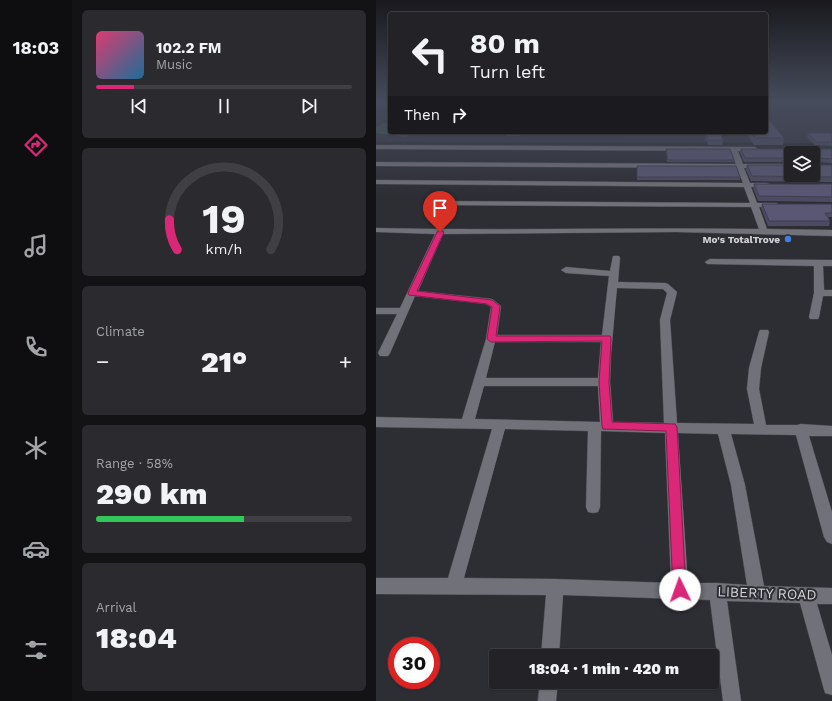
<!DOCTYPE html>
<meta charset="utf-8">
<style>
body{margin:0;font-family:"Work Sans",sans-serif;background:#2a2a2f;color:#f1f3f6;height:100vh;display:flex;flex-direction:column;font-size:15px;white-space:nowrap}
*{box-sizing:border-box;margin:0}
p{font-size:13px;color:#a2a4a7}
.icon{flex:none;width:22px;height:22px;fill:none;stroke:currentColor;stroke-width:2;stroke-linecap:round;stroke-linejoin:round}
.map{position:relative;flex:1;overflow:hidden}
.panel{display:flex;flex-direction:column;gap:10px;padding:10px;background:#131315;width:304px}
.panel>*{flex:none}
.guide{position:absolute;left:12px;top:12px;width:380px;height:122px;border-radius:4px;box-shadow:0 1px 3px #0004,0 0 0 1px #3f3f44;background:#222227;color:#f1f3f6;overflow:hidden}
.fabs{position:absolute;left:408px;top:146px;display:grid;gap:8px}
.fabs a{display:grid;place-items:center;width:36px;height:36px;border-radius:4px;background:#222227;box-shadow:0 1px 3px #0004,0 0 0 1px #3f3f44;font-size:20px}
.speed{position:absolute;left:12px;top:637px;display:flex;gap:8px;font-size:20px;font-weight:700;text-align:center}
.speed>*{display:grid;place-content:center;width:52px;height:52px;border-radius:50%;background:#222227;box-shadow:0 1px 3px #0004,0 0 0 1px #3f3f44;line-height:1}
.speed .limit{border:6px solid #d22;background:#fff;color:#111}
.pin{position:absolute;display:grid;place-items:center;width:34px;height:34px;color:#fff;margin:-41px -17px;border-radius:50% 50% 50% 0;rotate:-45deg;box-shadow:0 0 4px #0007}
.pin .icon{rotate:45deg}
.me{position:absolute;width:44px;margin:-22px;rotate:357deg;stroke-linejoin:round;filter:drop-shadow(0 0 3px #0008)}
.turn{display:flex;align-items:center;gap:14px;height:84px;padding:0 16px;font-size:18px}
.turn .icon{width:52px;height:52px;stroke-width:2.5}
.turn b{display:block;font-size:28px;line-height:34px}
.then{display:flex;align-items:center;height:38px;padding:0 16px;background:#0003;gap:8px;font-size:15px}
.big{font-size:30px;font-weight:800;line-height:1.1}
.panel .widget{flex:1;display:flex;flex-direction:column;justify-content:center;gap:6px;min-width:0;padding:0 14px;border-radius:6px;background:#2a2a2f}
.panel .dial{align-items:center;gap:0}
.dial svg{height:104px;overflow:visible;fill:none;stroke:#3f3f44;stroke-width:7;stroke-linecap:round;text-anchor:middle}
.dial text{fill:#f1f3f6;stroke:none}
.song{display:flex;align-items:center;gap:12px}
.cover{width:48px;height:48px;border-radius:6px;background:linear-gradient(135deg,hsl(340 70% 55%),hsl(200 70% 35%))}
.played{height:4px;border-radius:2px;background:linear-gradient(90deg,#db2777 15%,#3f3f44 15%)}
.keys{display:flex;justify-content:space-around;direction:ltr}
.heat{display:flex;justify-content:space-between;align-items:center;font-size:22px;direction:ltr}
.charge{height:6px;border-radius:3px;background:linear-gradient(90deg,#34c759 58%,#3f3f44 0)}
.trip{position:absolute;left:113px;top:649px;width:230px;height:40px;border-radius:4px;background:#222227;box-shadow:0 1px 3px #0004,0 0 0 1px #3f3f44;font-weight:800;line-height:40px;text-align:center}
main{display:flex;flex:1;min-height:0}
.tabs{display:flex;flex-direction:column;width:72px;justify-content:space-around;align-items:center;background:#0e0e10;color:#a2a4a7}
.tabs .icon{width:28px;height:28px}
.tabs .active{color:#db2777}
.tabs b{font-size:18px;color:#f1f3f6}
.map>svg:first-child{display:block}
.built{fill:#363542}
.green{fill:#3c564a}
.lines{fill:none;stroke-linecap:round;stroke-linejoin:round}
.street-casing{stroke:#4a4a50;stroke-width:1}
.street{fill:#717179;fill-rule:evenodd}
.wall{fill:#4d4b63}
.building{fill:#595773;stroke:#3e3d50}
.route{fill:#db2777;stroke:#8e194d}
.shop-dot{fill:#3f7fe0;stroke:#2d2d34;stroke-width:1.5}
.labels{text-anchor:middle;stroke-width:4;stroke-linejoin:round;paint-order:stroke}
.far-poi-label{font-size:10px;font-weight:bold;fill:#d3d3d7;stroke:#2d2d34;text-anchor:end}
.near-street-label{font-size:14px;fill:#d3d3d7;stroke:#2d2d34}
</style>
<main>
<nav class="tabs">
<b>18:03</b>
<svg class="icon active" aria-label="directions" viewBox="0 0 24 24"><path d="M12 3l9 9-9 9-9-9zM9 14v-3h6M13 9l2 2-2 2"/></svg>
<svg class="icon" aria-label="music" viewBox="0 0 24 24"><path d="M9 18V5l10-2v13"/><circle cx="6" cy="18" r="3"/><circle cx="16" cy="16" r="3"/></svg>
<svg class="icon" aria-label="phone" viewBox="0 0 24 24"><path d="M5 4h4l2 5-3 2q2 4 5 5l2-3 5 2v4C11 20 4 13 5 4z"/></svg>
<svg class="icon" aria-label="climate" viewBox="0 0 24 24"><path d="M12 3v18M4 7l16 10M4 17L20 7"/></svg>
<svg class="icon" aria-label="car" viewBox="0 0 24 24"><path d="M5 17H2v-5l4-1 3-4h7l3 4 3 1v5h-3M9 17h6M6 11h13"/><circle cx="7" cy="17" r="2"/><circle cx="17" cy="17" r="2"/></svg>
<svg class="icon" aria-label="filters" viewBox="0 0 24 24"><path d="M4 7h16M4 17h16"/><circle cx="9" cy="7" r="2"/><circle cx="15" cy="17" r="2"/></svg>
</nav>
<section class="panel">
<div class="widget">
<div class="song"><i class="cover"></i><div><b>102.2 FM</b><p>Music</p></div></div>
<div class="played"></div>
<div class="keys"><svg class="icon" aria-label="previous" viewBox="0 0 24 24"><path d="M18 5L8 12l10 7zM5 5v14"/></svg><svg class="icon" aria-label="pause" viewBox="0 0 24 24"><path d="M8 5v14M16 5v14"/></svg><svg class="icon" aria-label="next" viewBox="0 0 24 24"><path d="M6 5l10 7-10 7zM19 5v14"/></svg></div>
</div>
<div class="widget dial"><svg viewBox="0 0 100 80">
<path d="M14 69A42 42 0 1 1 86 69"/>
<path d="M14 69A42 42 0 0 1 8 46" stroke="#db2777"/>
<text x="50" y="56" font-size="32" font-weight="700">19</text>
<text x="50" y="72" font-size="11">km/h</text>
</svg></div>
<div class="widget"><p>Climate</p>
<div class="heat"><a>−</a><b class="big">21°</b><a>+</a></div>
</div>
<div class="widget"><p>Range · 58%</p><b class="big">290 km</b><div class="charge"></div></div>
<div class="widget"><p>Arrival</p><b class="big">18:04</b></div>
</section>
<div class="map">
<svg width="456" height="701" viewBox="0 0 456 701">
<rect width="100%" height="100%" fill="#2d2d34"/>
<path class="built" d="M0 100H14V132H390V100H456V143L0 142Z"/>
<path class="green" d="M7 123 14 124V132H38L30 137 0 133V127Z"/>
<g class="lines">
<g class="street-casing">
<path id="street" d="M0 145 379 147 382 149 381 150 362 151 367 164H415V168H368L374 183H391L395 185 391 187H375L381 203H400L404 205 400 207H383L391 229 456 230V236L300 232 67 234 42 291 116 299 125 306 121 335H226L233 276 190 273 185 270 190 267 234 271 237 256H243L244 258 242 282 289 283 292 284 301 292 294 320 301 423 378 424 371 389 373 368 383 332 384 330H392L393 332 385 368 383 389 390 425H421L425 424 456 426V436H433L456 512V544L451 542 448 537 420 435 355 434 369 485 388 586 456 588V604H441L456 655V695L449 693 447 686 424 603 351 601 365 701H347L334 600 187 595 183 656H165L170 595 0 594V578H72L116 429 0 427V417L86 419 110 339 115 307 110 304 39 296 14 353 12 356H4L2 353 21 314H0V308H24L59 234 0 232V228C128 231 255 227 383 229L375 207 61 205 57 203 61 201 374 203 368 187 0 184V180L367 183 361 168 0 166V162L360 164 355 151 0 149ZM241 288 287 289 291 293 284 320 288 423 237 422 234 382 235 354ZM119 342H225L222 378H110ZM108 386H222L224 422 99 419ZM129 429 212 431 210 507 212 512 217 513 222 512 224 507 225 431 289 433 295 583 179 579 88 578ZM302 433 342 434 355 485 371 585 341 583H312Z
M334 259 456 260V266H447L448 290H456V296H447L443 317 442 319H434L433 317 438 293V266L331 264 329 262Z
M164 682H182L180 701H162Z"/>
</g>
<use href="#street" class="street"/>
</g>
<path class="wall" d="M130 132H145L144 136H130Z
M328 132H344L347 140 346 145H332Z
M369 132H390L408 138 407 145H378Z
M432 133H456V146L439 145 431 137Z
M290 149 358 160V162H291Z
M365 149H456V163L437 162 415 153V162H368L364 152Z
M371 165H456V182L375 181 370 170Z
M261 166 364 177V180H261Z
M378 184H456V202L382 201 377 188Z
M386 204H456V217H452L454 221 453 226H392L385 208Z"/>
<path class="building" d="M390 116 408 138H380L375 132H390Z
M330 132H344L347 140H332Z
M432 133H456V142H440Z
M290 149H354L358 160H292Z
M365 149H456V159L438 158 437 162V153H415V158H369Z
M437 164 438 165H456V177L376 176 371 165H415V175H437Z
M261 166H360L364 177H261Z
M378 184H456V197L383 196Z
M386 204H456V213H449L454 221H393Z"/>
<linearGradient id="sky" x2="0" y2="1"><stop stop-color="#19191d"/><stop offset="0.51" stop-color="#464c5c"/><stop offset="1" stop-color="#464c5c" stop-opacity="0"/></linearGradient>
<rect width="456" height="198" fill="url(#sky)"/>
<path class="route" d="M64 230 68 232 41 291 116 300 124 306 120 336H234L235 338 233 382 236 422 299 424 301 427 310 590 308 595 304 597 299 595 297 590 290 431 227 429 226 426 223 382 226 341 115 342 111 339 116 307 111 304 33 295 32 293 61 232Z"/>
<circle class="shop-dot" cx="412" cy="239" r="4"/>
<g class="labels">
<g class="far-poi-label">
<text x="404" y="243">Mo's TotalTrove</text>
</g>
<g class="near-street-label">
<text transform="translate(391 593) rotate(2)" y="5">LIBERTY ROAD</text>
</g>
</g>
</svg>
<div class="fabs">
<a><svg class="icon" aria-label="layers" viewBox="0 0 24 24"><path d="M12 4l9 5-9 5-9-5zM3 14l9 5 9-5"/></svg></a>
</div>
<div class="speed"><div class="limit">30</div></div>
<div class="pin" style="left:64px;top:232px;background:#d93025"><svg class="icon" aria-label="arrive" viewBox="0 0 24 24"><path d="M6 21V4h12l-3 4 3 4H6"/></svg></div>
<svg class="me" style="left:304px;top:590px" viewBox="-20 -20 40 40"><circle r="19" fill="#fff"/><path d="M0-13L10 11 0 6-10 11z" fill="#db2777"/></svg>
<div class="trip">18:04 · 1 min · 420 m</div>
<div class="guide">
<div class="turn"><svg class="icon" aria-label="left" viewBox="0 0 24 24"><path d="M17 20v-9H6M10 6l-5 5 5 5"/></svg><div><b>80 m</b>Turn left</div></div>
<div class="then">Then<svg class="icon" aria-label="right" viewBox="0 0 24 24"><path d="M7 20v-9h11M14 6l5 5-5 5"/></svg></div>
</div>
</div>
</main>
